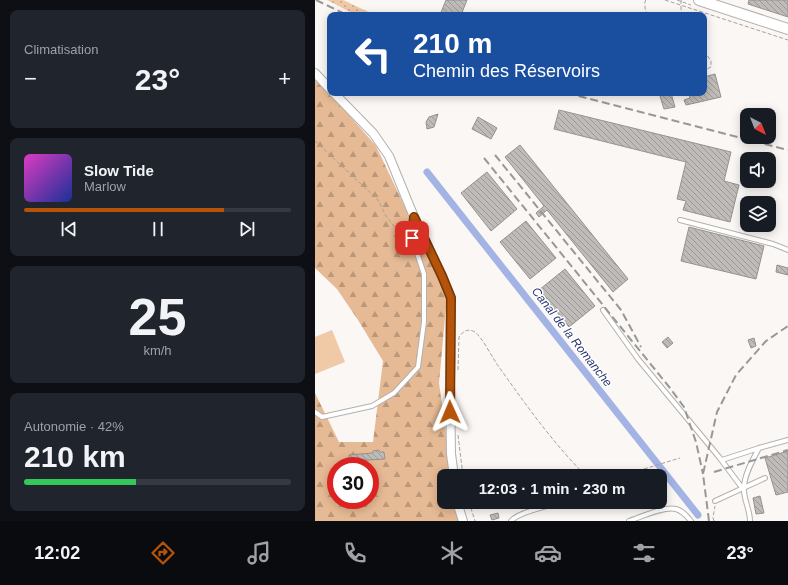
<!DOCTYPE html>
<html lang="fr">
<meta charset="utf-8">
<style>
body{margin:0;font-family:Helvetica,sans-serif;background:#20242c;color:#f1f3f6;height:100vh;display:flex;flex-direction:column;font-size:15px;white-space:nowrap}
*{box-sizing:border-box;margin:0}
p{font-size:13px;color:#9ea1a6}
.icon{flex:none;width:22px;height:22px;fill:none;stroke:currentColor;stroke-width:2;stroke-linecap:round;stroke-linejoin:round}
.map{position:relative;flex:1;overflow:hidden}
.panel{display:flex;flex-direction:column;gap:10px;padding:10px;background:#0d0f14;width:315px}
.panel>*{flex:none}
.hud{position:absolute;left:12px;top:12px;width:380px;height:84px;border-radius:8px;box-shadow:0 2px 10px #0003;background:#1a4fa0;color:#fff;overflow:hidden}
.needle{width:26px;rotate:138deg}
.buttons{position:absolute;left:425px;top:108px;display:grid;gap:8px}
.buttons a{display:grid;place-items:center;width:36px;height:36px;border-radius:8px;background:#171b24;box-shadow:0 2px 10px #0003;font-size:20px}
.speed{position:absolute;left:12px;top:457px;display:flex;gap:8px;font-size:20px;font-weight:700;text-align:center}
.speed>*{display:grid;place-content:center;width:52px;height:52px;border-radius:50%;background:#171b24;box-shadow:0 2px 10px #0003;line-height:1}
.speed .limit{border:6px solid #d22;background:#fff;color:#111}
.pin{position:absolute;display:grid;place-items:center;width:34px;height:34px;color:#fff;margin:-17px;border-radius:8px;box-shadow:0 2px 6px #0006}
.me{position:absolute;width:44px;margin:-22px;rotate:359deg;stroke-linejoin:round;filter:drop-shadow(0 0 3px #0008)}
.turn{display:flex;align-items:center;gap:14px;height:84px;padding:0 20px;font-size:18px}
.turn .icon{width:52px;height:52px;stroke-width:2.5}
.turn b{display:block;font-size:28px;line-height:34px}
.big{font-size:30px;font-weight:700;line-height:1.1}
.panel .tile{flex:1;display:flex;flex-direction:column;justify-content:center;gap:6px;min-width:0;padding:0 14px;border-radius:8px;background:#20242c}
.panel .dial{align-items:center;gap:0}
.dial b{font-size:52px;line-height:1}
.song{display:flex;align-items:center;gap:12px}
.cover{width:48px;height:48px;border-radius:6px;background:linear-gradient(135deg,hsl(310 70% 55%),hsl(230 70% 35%))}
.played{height:4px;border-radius:2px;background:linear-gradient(90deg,#b45309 75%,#363941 75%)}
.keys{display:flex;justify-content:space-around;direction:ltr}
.heat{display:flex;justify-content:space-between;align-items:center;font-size:22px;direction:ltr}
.charge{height:6px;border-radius:3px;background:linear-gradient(90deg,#34c759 42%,#363941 0)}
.trip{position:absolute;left:122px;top:469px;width:230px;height:40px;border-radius:8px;background:#171b24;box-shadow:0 2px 10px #0003;font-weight:700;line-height:40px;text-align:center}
.dock{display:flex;height:64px;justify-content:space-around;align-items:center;background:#090b0e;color:#9ea1a6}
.dock .icon{width:28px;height:28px}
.dock .active{color:#b45309}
.dock b{font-size:18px;color:#f1f3f6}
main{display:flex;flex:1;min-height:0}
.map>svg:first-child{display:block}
.grass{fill:url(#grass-dots)}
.forest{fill:url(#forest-firs);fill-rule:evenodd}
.garden{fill:#f0c9a6}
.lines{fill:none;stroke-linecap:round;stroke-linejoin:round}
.canal{stroke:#a3b4e4;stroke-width:7}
.building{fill:url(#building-back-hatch);stroke:#95928f}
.service-casing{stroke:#b3b0ad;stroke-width:6}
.minor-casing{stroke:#b3b0ad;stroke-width:10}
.tertiary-casing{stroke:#b3b0ad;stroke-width:12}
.path{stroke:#a5a2a0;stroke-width:1;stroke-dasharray:4 2;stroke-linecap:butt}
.service{stroke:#fff;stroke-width:4}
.minor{stroke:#fff;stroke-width:8}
.tertiary{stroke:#fff;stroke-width:10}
.rail{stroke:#9a9795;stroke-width:2;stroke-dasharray:8 4;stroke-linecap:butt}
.route-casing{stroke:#753606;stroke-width:10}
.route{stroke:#b45309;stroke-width:7}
.labels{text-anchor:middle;stroke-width:3;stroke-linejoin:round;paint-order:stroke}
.water-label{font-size:12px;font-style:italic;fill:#283670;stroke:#fff}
</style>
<main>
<section class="panel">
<div class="tile"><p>Climatisation</p>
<div class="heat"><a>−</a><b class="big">23°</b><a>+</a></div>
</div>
<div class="tile">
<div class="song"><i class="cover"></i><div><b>Slow Tide</b><p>Marlow</p></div></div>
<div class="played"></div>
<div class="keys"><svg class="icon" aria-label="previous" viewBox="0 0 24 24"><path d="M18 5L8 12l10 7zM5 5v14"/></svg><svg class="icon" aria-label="pause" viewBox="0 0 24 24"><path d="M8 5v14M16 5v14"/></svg><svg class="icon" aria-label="next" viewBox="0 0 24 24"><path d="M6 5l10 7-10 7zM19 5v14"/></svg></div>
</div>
<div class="tile dial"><b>25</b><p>km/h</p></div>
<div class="tile"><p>Autonomie · 42%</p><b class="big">210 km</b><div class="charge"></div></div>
</section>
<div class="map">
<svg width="473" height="521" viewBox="0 0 473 521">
<defs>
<pattern id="grass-dots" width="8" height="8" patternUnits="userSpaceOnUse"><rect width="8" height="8" fill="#f0c9a6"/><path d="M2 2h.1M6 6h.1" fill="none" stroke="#c4a488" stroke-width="1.8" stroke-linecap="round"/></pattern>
<pattern id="forest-firs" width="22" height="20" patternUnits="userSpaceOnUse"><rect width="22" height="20" fill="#e6ba94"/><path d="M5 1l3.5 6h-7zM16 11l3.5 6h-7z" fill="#bc987a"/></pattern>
<pattern id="building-back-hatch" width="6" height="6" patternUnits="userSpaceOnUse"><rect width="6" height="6" fill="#bfbbb8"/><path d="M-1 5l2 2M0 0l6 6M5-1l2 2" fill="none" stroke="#9c9997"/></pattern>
</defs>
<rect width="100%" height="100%" fill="#fbf7f4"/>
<path class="grass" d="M12 0H28L60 15H41Z"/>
<path class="forest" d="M0 79 27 107 61 146 132 296 124 383 137 476H129V502H141L146 521H0V393L24 442H58L68 361 43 320 22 289 0 268ZM21 466H55V500H21Z"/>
<path class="garden" d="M17 330 30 362 0 374V337Z"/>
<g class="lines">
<path class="canal" d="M112 172 383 515"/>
</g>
<path class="building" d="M131 0H152L146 15H125Z
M434 0H473V17L433 4Z
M400 74 406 97 371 105 369 100 375 98 374 93H389V77Z
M344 93H356L360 107 349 109Z
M244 110 416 152 409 181 424 185 415 222 368 210 371 201 362 199 371 162 239 129Z
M123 114 119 127 112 129 111 122 114 117Z
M163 117 182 128 176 139 157 129Z
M205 145 313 279 298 292 232 210 224 217 221 213 229 206 190 157Z
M172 172 202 209 176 231 146 193Z
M211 221 241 258 215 279 185 242Z
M374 227 449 246 441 279 366 261Z
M462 265 473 268V275L461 272Z
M250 269 280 306 254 327 224 290Z
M353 337 358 343 352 348 347 342Z
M439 338 441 346 436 348 433 340Z
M64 450V452H69L70 459 35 461 34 455 58 453V451Z
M473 451V492L461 495 450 458Z
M445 496 449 513 441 514 438 498Z
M183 513 184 518 177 520 175 515Z"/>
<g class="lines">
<g class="service-casing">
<path id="service" d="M365 220 458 244 473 250
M288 310 323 359 404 457 428 489
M0 412 7 417 57 406 79 393 103 367 109 322V274L97 238 99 220
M407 460 444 448 473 440
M400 501 450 478
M196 521C203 512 236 505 248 502
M314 521C326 517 349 506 361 509 368 511 372 516 376 521
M435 521C435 510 429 500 429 490 428 477 438 459 444 448"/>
</g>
<g class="minor-casing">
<path id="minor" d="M0 73 15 89
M19 93 58 133 74 156 99 217 127 276 136 298 135 384 136 454 139 476
M142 502 148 521"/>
</g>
<g class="tertiary-casing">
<path id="tertiary" d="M384 0 473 29"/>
</g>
<path class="path" d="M331 0 330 1V8L332 15
M350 0 473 40
M362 0 376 5
M366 0V9L368 15
M389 51 396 61V67L390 70 389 68
M0 141 63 200 71 216 93 244
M143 370 144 337C148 331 153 328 160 332 167 337 178 359 184 367 211 405 238 443 271 476
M143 435 148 476
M306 476 365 458
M154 502 160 521
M399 521 398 518 400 506"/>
<use href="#service" class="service"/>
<use href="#minor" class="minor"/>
<use href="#tertiary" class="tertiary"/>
<path class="rail" d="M1 0 32 15
M252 93 473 150
M180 155 306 310 326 347
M169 158 355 388 369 407 381 442 388 474
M399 472 473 450
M394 521 388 474 402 412 421 375 451 341 473 326"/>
</g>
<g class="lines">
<g class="route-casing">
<path id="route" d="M97 238 99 217 127 276 136 298 135 412"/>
</g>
<use href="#route" class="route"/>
</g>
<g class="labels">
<g class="water-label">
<text transform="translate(257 337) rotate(52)" y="4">Canal de la Romanche</text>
</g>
</g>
</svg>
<div class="buttons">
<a><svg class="needle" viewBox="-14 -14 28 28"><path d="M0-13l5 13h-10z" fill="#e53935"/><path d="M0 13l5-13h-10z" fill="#9ea1a6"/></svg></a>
<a><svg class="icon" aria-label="sound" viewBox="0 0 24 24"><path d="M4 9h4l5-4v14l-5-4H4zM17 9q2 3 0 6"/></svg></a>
<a><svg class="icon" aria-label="layers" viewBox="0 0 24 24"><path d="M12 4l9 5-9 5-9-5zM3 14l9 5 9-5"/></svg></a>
</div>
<div class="speed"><div class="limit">30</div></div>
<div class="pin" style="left:97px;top:238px;background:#d93025"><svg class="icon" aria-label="arrive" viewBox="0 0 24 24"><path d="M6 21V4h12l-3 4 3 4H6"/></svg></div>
<svg class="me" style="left:135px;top:412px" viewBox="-20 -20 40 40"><path d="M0-17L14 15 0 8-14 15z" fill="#b45309" stroke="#fff" stroke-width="4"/></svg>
<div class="trip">12:03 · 1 min · 230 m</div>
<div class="hud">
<div class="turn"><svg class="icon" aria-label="left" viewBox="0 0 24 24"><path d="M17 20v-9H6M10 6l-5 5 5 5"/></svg><div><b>210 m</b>Chemin des Réservoirs</div></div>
</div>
</div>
</main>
<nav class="dock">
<b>12:02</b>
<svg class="icon active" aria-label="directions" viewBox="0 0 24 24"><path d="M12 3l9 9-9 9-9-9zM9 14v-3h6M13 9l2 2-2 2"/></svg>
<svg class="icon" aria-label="music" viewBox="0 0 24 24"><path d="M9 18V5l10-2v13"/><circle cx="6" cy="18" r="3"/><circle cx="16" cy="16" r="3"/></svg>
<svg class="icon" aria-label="phone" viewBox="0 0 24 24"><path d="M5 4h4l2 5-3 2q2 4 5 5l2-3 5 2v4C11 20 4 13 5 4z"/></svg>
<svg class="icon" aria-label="climate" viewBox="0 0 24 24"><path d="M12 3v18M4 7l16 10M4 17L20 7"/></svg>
<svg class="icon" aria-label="car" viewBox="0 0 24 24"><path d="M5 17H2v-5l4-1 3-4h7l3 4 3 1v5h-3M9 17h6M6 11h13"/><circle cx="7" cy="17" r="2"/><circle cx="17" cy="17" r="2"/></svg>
<svg class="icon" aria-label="filters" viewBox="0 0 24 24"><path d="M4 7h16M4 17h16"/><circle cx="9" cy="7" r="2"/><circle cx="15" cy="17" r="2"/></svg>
<b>23°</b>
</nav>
